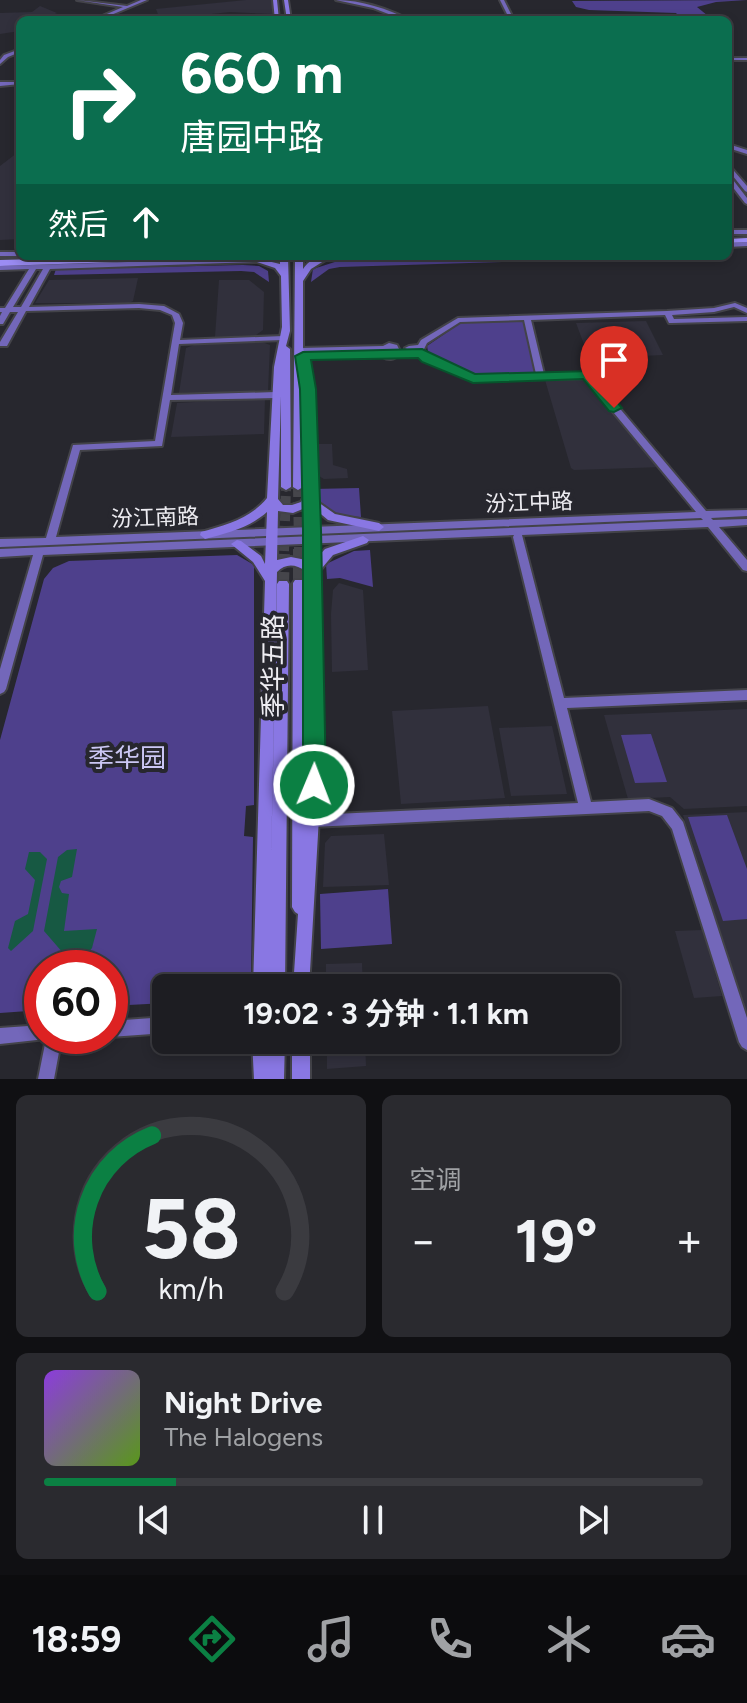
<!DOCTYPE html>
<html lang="zh">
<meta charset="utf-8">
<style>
body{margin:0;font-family:Figtree,"Noto Sans SC",sans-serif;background:#2a2a2f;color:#f1f3f6;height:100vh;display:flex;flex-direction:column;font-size:30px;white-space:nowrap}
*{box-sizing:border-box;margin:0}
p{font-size:26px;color:#a0a2a5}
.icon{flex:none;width:44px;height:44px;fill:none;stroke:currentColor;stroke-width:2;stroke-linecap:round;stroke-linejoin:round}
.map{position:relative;height:1079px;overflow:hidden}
.side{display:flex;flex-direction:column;gap:16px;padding:16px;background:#101013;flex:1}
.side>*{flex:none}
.hud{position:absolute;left:16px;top:16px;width:716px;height:244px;border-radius:12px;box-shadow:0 4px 12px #0003,0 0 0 2px #3b3b40;background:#0b6e4f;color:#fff;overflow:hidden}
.speed{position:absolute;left:24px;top:950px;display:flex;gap:16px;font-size:40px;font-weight:700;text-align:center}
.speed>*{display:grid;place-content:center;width:104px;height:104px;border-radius:50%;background:#1d1d22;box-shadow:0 4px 12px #0003,0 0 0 2px #3b3b40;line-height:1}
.speed .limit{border:12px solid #d22;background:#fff;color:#111}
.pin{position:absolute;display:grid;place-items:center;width:68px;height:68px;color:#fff;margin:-82px -34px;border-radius:50% 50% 50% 0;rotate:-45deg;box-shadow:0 0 8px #0007}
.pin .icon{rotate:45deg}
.me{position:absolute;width:88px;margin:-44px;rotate:1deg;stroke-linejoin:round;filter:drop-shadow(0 0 6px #0008)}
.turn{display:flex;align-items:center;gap:28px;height:168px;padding:0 32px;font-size:36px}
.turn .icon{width:104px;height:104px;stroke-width:2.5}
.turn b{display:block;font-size:56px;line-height:68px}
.then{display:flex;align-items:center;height:76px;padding:0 32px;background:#0003;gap:16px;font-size:30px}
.big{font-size:60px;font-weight:700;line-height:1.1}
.side .tile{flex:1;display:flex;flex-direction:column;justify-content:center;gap:12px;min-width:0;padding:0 28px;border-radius:12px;background:#2a2a2f}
.side .dial{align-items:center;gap:0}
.dial svg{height:208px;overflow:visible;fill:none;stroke:#3b3b40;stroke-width:7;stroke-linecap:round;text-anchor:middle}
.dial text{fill:#f1f3f6;stroke:none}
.song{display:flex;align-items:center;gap:24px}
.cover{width:96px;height:96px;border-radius:12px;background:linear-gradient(135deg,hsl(270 70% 55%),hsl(90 70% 35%))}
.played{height:8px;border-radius:4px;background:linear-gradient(90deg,#0b8043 20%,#3b3b40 20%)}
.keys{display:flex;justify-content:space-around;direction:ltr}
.heat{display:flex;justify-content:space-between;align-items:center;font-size:44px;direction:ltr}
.side .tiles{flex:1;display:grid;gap:16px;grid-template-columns:1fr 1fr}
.tile:last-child{grid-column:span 2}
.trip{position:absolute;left:152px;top:974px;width:468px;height:80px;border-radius:12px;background:#1d1d22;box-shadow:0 4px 12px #0003,0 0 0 2px #3b3b40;font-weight:700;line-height:80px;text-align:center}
.dock{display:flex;height:128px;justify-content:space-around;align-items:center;background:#0c0c0e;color:#a0a2a5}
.dock .icon{width:56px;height:56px}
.dock .active{color:#0b8043}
.dock b{font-size:36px;color:#f1f3f6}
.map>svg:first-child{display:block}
.built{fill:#31303c}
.green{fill:#4e408c}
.water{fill:#175943}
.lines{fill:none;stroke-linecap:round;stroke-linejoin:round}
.primary-tunnel-far1{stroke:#45454b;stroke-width:10;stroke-dasharray:10 5;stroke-linecap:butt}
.primary-tunnel{stroke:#45454b;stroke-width:12;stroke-dasharray:12 6;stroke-linecap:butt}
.highway-tunnel{stroke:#45454b;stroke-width:9;stroke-dasharray:9 4;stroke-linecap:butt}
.secondary-casing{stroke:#434349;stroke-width:4}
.primary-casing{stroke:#434349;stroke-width:4}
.highway-casing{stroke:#434349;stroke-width:4}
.secondary{fill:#7367ba;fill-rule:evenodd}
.primary{fill:#8977e3;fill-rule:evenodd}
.highway{fill:#9b8cf3;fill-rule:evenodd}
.route{fill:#0b8043;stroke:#07532c;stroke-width:2}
.labels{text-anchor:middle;stroke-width:8;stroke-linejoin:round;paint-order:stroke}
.street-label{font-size:22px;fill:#edecf1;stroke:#27272e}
.near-street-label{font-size:26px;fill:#edecf1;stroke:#27272e}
.near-park-label{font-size:26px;fill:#cbc7f4;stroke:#27272e}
</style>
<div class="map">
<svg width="747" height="1079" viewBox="0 0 747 1079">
<rect width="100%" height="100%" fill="#27272e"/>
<path class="built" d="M246 0H272V14L230 12 202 15 196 20H160L156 9Z
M40 6 57 13 51 16 72 20H48L49 16 46 20H20V31L0 34V13L32 12Z
M17 153H20V239L0 240V166Z
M138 278 133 301 129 303H35L49 280Z
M219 280H249L264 292 263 330 256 335 215 337Z
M646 321 663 355 600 358 585 347 576 323Z
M262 342 270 345 268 391 179 393 186 348 197 344Z
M586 378 662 467 574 470 571 468 545 380Z
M265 398 264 434 171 437 177 403Z
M314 444H332L333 465 347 469 348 478 324 479 317 475 314 469Z
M339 583 363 590 368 670 332 672 331 614 333 590Z
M488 706 505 798 401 804 392 711Z
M747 709V806L684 809 670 797 628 799 604 715Z
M552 726 567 794 511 796 499 728Z
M747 812V1014L683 815Z
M384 834 389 885 323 887 325 843 331 836Z
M702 930 722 996 694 998 675 931Z
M362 963 363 988H326V964Z
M327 1040H365L366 1066 327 1069Z"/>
<path class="green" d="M747 0 716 2 697 7 713 20H682L676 13 589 10 576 7 572 1Z
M469 256H704L340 267 329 269 311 282 313 269 341 260Z
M243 265 259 266 268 271 269 282 254 272 241 271 54 275 56 269Z
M524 320 536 372 473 375 429 356 427 346 462 322Z
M359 488 361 517C340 516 318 514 313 489Z
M370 550 373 587 340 578 327 579 326 564 354 551Z
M237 555 254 565V805L246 806 244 836 253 837 251 979 239 988H166V1003L110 1006V968H42V1010L0 1013V740L44 579 53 568 69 561Z
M651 734 667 782 635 783 621 735Z
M727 815 747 869V919L723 921 688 817Z
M388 889 392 944 321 949 320 894Z"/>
<path class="water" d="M77 849 72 877 61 881 59 887 62 893 69 894 64 931 97 929 92 948 76 968 44 931 58 857 67 850Z
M29 852H40L47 859 33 931 11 951 8 948 15 921 28 914 35 880 25 869Z"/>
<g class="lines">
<path class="primary-tunnel-far1" d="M298 487 299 551
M284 551 286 487"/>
<path class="primary-tunnel" d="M299 549V583
M283 584 284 549"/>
<path class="highway-tunnel" d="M205 257 229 256"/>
<g class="secondary-casing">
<path id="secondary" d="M77 0 127 6 141 0H147L99 20H93L123 7Z
M336 0C361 0 388 9 410 20H404L373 8Z
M500 0H504L514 20H510Z
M20 49V52L8 57 0 64V60L4 55Z
M728 58H747V60H728Z
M0 82H20V84L0 86Z
M728 144 747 150V154L728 148Z
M728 164 747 186V192L745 191 728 170Z
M728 175 730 176 747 198V204L745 203 728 181Z
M728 230H747V234H728Z
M747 242V246L728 247V243Z
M0 252H20V256H0Z
M262 256H273L255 262 50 269 29 307 139 304 164 306 179 314 183 323 180 340 283 336 287 338 283 340 179 344 171 395 276 392 280 395 276 398 170 400 162 446 80 450 56 537 696 512 585 378 473 381 424 361 420 356 398 355C394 360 388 360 383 357L380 350 300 352 296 350 300 348 383 346 389 343 397 345 400 351 425 352 430 357 474 376 536 374 524 320 460 322 427 343 424 349 409 350 405 348 409 346 418 345 421 340 458 318 667 311 714 308 735 303 747 308V313L734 307 714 312 672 315 674 319 747 317V321L672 323H669L665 315 531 320 544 374 590 373 706 511 747 510V516L711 518 713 520 747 519V525L719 527 747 560V571L743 570 708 527 522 535 564 698 747 690V700L567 708 591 802 649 799 672 808 683 822 747 1018V1050L742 1047 739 1042 672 829 662 816 649 811 312 827 307 825 305 821 307 817 312 815 578 803 513 537 514 535 43 555 6 689 4 692 0 694V669L33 555 0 557V549L703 520 701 518 0 547V539L46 538 73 445 155 441 175 323 172 315 160 310 139 308 26 311 7 346H0V342L18 312H10L3 324H0V316L2 312H0V308H5L29 269 0 270V266L255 258ZM36 269H43L21 307H13Z
M321 256H343L340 258 324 259 322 258Z
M166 1017V1033L110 1037 108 1036H110V1021Z
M42 1025V1036H62L54 1079H38L46 1039 0 1044V1028Z"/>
</g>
<g class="primary-casing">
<path id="primary" d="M273 0H277L279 20H275Z
M284 0H288L291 20H287Z
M280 256H288L290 331 286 346 290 349 291 487 286 490 281 487V396L278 499 283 505H292L301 502 305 494 303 387V487L298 490 293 487 295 256H303V269C308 261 318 256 327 256V259L311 269 303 281V348L313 389 315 500 335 514 379 523 384 527 379 531 328 520 316 510 317 558 325 549 363 536 369 540 367 543 333 555 317 574 322 766 309 988H293L298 914 295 912 292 907 293 583 295 580H303L305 583 307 788 308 766 306 571C295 564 286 563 277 572L271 863 277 584 279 581H287L289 584 285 988H253L265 581 253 562 231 544 237 540 241 541 261 556 265 564 267 512C249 528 227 533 205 539L200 535 201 532C226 525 250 519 267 498L274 367 282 327 281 276 275 268 251 260 255 258 280 264ZM305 508 306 560 291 557 277 560 278 511 293 513Z
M252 1040H285L284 1079H254Z
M292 1040H310V1079H292Z"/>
</g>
<g class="highway-casing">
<path id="highway" d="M747 238V242L728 243V239Z
M154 256 209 257 205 259 0 266V260Z"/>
</g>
<use href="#secondary" class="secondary"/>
<use href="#primary" class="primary"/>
<use href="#highway" class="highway"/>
</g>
<path class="route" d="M422 349 475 374 592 371 622 408 614 412 609 411 583 379 473 383 422 362 418 358 311 360 316 389 321 530 326 785 322 792 314 795 306 792 303 785V530L300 389 295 356 303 352Z"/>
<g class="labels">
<g class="street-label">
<text transform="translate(529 502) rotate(-2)" y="8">汾江中路</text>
<text transform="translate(155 517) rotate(-2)" y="8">汾江南路</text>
</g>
<g class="near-street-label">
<text transform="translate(273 666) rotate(-90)" y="9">季华五路</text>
</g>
<g class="near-park-label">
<text x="127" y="767">季华园</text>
</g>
</g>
</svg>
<div class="speed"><div class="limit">60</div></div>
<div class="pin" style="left:614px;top:408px;background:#d93025"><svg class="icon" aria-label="arrive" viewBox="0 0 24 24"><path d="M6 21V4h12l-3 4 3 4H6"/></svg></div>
<svg class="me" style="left:314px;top:785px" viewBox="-20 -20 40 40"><circle r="17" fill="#0b8043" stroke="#fff" stroke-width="3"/><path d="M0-11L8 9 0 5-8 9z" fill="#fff"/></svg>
<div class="trip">19:02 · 3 分钟 · 1.1 km</div>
<div class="hud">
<div class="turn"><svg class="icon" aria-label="right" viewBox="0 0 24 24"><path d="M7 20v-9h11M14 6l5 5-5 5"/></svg><div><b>660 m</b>唐园中路</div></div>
<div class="then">然后<svg class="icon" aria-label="ahead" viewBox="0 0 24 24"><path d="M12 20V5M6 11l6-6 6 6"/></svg></div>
</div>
</div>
<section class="side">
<div class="tiles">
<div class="tile dial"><svg viewBox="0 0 100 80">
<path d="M14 69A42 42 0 1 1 86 69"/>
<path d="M14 69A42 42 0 0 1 35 9" stroke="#0b8043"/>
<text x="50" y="56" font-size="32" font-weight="700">58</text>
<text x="50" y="72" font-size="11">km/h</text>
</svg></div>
<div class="tile"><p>空调</p>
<div class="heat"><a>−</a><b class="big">19°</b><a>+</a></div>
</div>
<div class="tile">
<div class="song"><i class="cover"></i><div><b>Night Drive</b><p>The Halogens</p></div></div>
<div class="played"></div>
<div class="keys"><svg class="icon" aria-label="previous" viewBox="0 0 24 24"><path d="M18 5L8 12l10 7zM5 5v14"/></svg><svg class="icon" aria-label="pause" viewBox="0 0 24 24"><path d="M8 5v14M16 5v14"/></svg><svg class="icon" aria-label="next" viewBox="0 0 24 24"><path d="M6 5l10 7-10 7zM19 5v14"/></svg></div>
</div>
</div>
</section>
<nav class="dock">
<b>18:59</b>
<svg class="icon active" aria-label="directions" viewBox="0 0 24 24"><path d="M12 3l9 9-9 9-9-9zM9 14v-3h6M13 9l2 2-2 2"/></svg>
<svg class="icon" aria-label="music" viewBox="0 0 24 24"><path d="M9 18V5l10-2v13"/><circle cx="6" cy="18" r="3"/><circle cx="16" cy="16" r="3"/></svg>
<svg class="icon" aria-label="phone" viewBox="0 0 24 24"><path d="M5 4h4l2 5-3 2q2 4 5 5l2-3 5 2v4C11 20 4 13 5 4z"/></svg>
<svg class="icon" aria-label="climate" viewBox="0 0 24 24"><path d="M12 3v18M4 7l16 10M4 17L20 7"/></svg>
<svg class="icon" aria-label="car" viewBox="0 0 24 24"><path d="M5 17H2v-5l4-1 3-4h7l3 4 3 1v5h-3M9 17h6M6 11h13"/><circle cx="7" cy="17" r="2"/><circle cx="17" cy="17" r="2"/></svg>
</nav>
